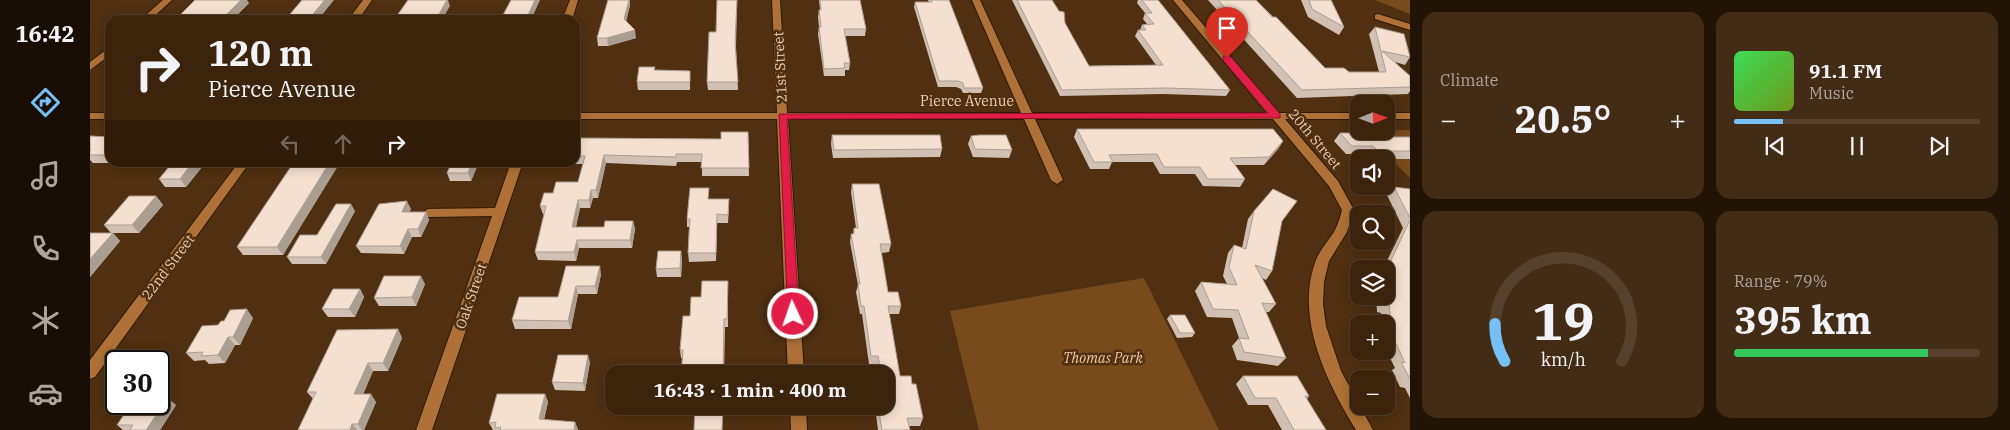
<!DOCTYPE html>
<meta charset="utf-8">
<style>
body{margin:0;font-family:"IBM Plex Serif",serif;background:#432c15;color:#f1f3f6;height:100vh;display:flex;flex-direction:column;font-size:19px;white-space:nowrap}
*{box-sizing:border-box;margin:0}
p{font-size:16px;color:#aca49d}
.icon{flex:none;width:28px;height:28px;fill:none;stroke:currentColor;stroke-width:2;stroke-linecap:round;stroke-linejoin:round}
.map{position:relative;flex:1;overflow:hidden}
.side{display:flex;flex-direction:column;gap:12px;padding:12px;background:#211407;width:600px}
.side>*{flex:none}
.top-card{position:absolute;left:15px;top:15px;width:475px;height:152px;border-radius:15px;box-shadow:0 2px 12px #0003,0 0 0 1px #55412d;background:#3c240c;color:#f1f3f6;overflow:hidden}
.needle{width:32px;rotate:89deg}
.controls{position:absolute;left:1260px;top:95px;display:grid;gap:10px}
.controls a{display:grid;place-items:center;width:45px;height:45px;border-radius:10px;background:#3c240c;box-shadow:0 2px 12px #0003,0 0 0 1px #55412d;font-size:25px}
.speed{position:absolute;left:15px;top:350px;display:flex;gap:10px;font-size:25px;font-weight:700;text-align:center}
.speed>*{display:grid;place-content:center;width:65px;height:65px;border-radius:50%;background:#3c240c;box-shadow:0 2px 12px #0003,0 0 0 1px #55412d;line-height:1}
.speed .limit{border:2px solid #111;border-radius:8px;background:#fff;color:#111}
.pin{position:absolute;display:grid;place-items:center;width:42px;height:42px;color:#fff;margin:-51px -21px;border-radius:50% 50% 50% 0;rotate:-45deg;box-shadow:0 0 5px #0007}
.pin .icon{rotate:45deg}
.me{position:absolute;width:55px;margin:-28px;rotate:357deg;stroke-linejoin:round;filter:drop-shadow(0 0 4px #0008)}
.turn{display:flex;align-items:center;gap:18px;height:105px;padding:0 20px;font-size:22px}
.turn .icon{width:65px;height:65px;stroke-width:2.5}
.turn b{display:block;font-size:35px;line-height:42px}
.lanes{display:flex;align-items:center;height:48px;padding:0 20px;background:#0003;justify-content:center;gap:25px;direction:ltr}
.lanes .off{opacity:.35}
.big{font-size:38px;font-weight:800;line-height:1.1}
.side .tile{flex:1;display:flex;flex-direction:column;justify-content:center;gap:8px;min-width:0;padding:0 18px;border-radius:15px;background:#432c15}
.side .dial{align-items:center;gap:0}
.dial svg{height:130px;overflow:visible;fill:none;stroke:#55412d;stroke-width:7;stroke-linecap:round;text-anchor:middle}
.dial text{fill:#f1f3f6;stroke:none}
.song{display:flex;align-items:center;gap:15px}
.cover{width:60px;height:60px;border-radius:8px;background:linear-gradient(135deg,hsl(130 70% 55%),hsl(80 70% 35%))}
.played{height:5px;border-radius:2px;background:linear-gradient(90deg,#75c0f6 20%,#55412d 20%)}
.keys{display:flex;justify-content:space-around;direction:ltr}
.heat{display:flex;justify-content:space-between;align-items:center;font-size:28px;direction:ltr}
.charge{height:8px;border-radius:4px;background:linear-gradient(90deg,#34c759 79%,#55412d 0)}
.side .tiles{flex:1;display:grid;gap:12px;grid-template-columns:repeat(2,1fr)}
.trip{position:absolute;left:515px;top:365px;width:290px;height:50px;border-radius:15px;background:#3c240c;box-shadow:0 2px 12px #0003,0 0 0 1px #55412d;font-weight:800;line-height:50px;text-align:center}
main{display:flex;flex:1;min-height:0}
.menu{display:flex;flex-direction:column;width:90px;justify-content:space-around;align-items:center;background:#180e05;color:#aca49d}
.menu .icon{width:35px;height:35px}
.menu .selected{color:#75c0f6}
.menu b{font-size:22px;color:#f1f3f6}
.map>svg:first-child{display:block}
.green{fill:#784a1c}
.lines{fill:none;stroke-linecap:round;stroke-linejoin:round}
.minor-casing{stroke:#2e1a08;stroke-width:2}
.minor{fill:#af7137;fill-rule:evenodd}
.wall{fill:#d1c1b4}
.shaded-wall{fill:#aa9d92}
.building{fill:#f3e0d1;stroke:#aa9d92}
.route{fill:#e11d48;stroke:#92132f}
.labels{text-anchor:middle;stroke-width:5;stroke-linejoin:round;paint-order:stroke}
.street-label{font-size:14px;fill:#f0ceb1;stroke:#503010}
.park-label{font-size:14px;font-style:italic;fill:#f2c6a1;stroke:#503010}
</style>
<main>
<nav class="menu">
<b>16:42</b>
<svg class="icon selected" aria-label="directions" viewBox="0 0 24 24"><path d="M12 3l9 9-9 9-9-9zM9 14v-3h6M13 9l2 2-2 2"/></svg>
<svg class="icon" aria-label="music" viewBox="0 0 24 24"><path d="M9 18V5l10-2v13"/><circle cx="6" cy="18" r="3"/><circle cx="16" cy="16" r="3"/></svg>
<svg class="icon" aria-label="phone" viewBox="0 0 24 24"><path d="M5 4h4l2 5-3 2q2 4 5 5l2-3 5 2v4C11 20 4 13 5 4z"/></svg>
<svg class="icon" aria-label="climate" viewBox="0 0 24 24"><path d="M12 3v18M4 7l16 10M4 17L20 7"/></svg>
<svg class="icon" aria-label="car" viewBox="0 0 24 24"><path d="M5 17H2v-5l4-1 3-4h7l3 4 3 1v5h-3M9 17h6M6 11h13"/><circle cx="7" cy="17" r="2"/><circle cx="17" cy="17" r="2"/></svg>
</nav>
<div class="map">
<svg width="1320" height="430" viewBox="0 0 1320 430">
<rect width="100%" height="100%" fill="#503010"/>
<path class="green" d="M1285 0H1320V14Z
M1320 130V178L1273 131Z
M1054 278 1129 430H889L860 311Z"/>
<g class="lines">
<g class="minor-casing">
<path id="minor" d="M73 0H82L60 20H50Z
M273 0H282L268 20H258Z
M480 0H488L482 20H472Z
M682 0H690L697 113H931L882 0H890L942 113H1177L1083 0H1092L1189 113H1269V119H1195L1248 181 1264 210 1257 232 1239 261 1234 282 1233 304 1236 326 1251 371 1283 430H1266C1237 383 1204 317 1226 260 1230 250 1238 241 1244 232 1248 225 1250 217 1252 210L1239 186 1183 119H945L973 180 967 184 961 180 934 119H698L714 374H698L687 119H485V113H687Z
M1288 14 1320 24V30L1285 19V15Z
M20 47V55L0 70V62Z
M0 113H20V119H0Z
M1296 113H1320V119H1296Z
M149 162H160L5 377 0 379V360Z
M421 162H433L342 430H326L402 216 338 217 332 213 338 209 405 208Z
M700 406H716L717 430H701Z"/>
</g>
<use href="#minor" class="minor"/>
</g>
<path class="wall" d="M647 0 646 47 648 90H618L617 82Z
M729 0H770L776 29 775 36H755L760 63 759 70H755V76H734L728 34 729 27 728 17 729 10H730Z
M838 0H859L893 88 891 93H873L871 89 866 87H848L824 7 825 2H839Z
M922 0H962L999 66 1066 65 1045 36 1048 30H1050L1052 25 1057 24 1053 19 1055 13 1047 3 1048 0H1068L1140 90 1136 96 1073 94 970 96Z
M1118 0H1166L1235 68 1259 72H1289L1279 34 1285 27 1320 56V57L1315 65 1305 62 1320 76V91L1318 94 1207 98Z
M1211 0H1241L1254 27 1249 35 1218 17Z
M159 3 142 20H85Z
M540 5 536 21 546 38 518 46H508L507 38Z
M565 70 600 71V90H548L547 82Z
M987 129 1193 141 1188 149 1174 165H1145L1155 179 1150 187 1113 186 1105 174H1070L1063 162H1022L1019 169H1000L984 137Z
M658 132 659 176H612V162H587L586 166 516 163 508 198H503L500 208H490L486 227H514L543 221 545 229 542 248H489L486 261 448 260 445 252 454 214H453L450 206 463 193 488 182 493 164H471V162H485V138L631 139Z
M1250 133 1286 137H1320V159H1282L1277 154H1256L1244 141Z
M742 135 852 149 850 157 743 158 741 144Z
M0 136 20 137V162H58L54 167H26L23 163H3L0 160Z
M881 136 922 150 919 158 883 157 878 144Z
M83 162H116L96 187H75L69 179Z
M204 162H273V163L249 164 193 255H153L147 247Z
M308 162H389L381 181H360L357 173 361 164H309Z
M762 184 801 244 799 252 791 253 798 292 811 306 809 314H799L810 376 822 384 833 418 830 426H819L820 430H788L785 406H796V374H788L786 364H779L772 314H770L766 292 768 285 760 242 761 234H763L764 228H766L761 192Z
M1304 187 1320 189V398L1315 388 1310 387 1302 370 1305 368 1296 350V324H1292L1291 313 1287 312 1286 296H1296V269H1293L1313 228 1297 195Z
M66 196 73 205 49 233H23L30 241 0 277V233H21L14 225Z
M619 199 639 207 638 223H627L626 261 599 262 598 253 599 227H597V219Z
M321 209 319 212H336L339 220 331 237H322L314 254 271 253 266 246Z
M265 211 236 264H202L197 257 227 235Z
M1164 211 1192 221 1182 271 1176 280 1172 278 1186 304 1179 312H1176L1196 358 1188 366 1147 360 1142 346 1149 338 1142 318 1117 317 1105 291 1111 282 1137 284 1133 276 1138 253 1144 245 1152 248 1158 219Z
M592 259 591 277H567L566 269Z
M476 266 511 274 507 294H488L481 329H425L422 320 468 297Z
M638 281V327H635L634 374H591L593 358H591L590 350 611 297Z
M335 284 326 306H289L284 298Z
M270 289 274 297 265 317H238L232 309Z
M1080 315 1105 333 1102 337 1087 338 1077 319Z
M163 318 150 345H145L135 363 119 364 115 360 104 361 96 353 128 325Z
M308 329 312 338 298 371H283L273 394 286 402 274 430H208L223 399 217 392Z
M500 362 495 391 465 390 462 382Z
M1153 376 1219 396 1217 399 1236 430H1192L1178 405H1158L1146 384Z
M455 394 458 402 454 420 485 422 488 430H403L399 423Z
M86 405 70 430H33L27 425Z"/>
<path class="shaded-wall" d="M151 0H157L159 3 142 20H135L133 18Z
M235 0H244L228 20H218Z
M357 0H358L360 6 352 20H346Z
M445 0H450L441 20H436Z
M539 0H540V5L535 27 534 19Z
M545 30 546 38 518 46 517 38Z
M1193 141 1188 149 1174 165 1179 157Z
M514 155 516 163 508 198 506 190Z
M50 162H58L54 167Z
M103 162H116L96 187 90 179Z
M240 162H248L249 164 193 255 187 247Z
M382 162H389L381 181 378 173Z
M501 190 503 198 500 208 499 200Z
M66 196 73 205 49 233 42 225Z
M488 200 490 208 484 235 482 227Z
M317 201 321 209 315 220 312 212Z
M261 204 265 211 236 264 231 257Z
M336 212 339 220 331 237 328 229Z
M543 221 545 229 542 248 540 240Z
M318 229 322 237 314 254 310 246Z
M23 233 30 241 0 277V259Z
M487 240 489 248 486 261 484 252Z
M591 251 592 259 591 277 590 268Z
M510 266 511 274 507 294 505 286Z
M331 276 335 284 326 306 322 297Z
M486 286 488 294 481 329 478 321Z
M270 289 274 297 265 317 259 309Z
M157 309 163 318 150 345 143 337Z
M308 329 312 338 298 371 293 363Z
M138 337 145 345 135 363 128 355Z
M498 355 500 362 495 391 493 383Z
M278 363 283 371 270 402 264 394Z
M281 394 286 402 274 430H272L268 424Z
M455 394 458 402 452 427 449 419Z
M78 398 86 405 70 430H56Z
M485 422 488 430H484Z
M262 424 267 430H260Z"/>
<path class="building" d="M105 0H151L133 18H117L114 20H85Z
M212 0H235L218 20H195Z
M318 0H357L346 20H304Z
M421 0H445L436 20H407L409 15H413Z
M518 0H539L534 19 545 30 517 38H507Z
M627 0H647L645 42 648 82H617L619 32H626Z
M730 0H770L776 29H754L760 63H754L755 68 734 69 729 27H731L729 10H731Z
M841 0H859L893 88H874L873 83 868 81H849L825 2H842Z
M927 0H962L969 11 974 12 975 23 999 66 1073 65 1048 30H1056L1052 25 1064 24 1055 13H1062L1052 0H1068L1140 90 1076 88 972 90Z
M1128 0H1166L1182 17H1186L1235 68H1254L1259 72H1296L1285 27 1314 34 1320 57 1292 51 1320 76V87L1212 90Z
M1219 0H1241L1254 27 1222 9Z
M549 67H565L564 70 600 71V82H547Z
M987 129H1183L1193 141 1179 157 1140 158 1155 179H1118L1110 167H1074L1067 154 1019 155 1023 162H1004Z
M631 132H658L659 168H611L612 154H586V157L514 155 506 190H501L499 200H488L482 227H514L515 221H543L540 240H487L484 252H445L456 206H450L454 193H463L466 182H488L495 156H485V138L631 139Z
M1250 133H1282L1286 137H1320V151H1288L1283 146H1262Z
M742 135H850L852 149 744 150Z
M889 135H916L922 150 885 149 881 136Z
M0 136 20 137V155H0V151L1 150H0Z
M83 162H103L90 179H69Z
M204 162H240L187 247H147Z
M362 162H382L378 173H357Z
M762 184H789L801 244H790L798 292H808L811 306H798L810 376H821L822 384H826L833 418H817L820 430H792L788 406H796V374H791L788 356H781L774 306H771L768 284H770L761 234H764V228H768Z
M1304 187 1320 189V218Z
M600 188H619L618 199H639L638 215 627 214 626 253H598L600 219H597Z
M1183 189 1207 201 1192 221 1182 271 1165 265 1186 304 1172 303 1196 358 1154 352 1149 338 1159 339 1148 310 1123 309 1111 282 1147 285 1139 267 1144 245 1156 249 1164 211Z
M39 196H66L42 225H14Z
M317 201 312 212H336L328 229H318L310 246H266L289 204Z
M246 204H261L231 257H197L210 235H227Z
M1320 220V379L1311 362 1315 363 1303 337 1299 305 1295 304V296H1296V271Z
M0 233H23L0 259Z
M568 251H591L590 268 566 269Z
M476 266H510L505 286H486L478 321 422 320 429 297H468Z
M294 276H331L322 297 284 298Z
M612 281H638L637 319H634L633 374H591L593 350H590L593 316H600L601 297H611Z
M243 289H270L259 309H232Z
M157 309 143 337H138L128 355 111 356 113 352 96 353 112 326 128 325 131 321H134L140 310Z
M1080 315H1095L1105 333H1090Z
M308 329 293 363H278L264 394H281L268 424H262L260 430H208L226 392H217L247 330Z
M468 355H498L493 383 462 382Z
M1153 376H1207L1219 396H1215L1236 430H1204L1186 398H1165Z
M407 394H455L449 419 485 422 484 430H410L411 427 405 428 406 422 399 423Z
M69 398H78L56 430H40L43 425H27L41 404H69Z
M605 406H633L632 430H604Z"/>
<path class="route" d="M1133 56H1140L1190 114V118L697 119 709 314 703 319 698 318 689 114 1178 113 1133 60Z"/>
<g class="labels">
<g class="street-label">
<text transform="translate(690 67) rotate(-93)" y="5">21st Street</text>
<text x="877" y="106">Pierce Avenue</text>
<text transform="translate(1225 139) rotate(50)" y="5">20th Street</text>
<text transform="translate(78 267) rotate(-53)" y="5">22nd Street</text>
<text transform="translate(381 296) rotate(-71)" y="5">Oak Street</text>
</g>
<g class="park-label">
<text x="1013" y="363">Thomas Park</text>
</g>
</g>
</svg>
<div class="controls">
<a><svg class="needle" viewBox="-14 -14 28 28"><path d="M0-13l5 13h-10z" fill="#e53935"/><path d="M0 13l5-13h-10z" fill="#aca49d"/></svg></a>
<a><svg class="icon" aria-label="sound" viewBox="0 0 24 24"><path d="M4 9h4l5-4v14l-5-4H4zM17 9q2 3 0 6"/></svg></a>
<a><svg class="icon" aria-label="search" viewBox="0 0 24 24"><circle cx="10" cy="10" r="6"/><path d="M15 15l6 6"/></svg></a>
<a><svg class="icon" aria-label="layers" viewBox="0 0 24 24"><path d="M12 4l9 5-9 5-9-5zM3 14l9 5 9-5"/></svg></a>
<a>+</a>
<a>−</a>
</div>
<div class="speed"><div class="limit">30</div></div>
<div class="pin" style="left:1137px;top:58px;background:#d93025"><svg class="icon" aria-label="arrive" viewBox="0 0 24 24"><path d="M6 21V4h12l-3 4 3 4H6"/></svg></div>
<svg class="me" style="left:703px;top:314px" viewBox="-20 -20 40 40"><circle r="17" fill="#e11d48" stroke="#fff" stroke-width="3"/><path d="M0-11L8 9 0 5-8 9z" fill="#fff"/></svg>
<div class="trip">16:43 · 1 min · 400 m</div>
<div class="top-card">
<div class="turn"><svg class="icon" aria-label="right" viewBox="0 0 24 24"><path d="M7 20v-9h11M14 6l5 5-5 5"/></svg><div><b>120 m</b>Pierce Avenue</div></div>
<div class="lanes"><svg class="icon off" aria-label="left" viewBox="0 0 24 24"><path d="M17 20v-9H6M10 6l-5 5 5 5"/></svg><svg class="icon off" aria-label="ahead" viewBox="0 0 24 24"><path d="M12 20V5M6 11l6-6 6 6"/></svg><svg class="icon" aria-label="right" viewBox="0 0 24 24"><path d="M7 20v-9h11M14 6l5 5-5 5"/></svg></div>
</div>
</div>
<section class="side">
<div class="tiles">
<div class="tile"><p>Climate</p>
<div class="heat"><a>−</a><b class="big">20.5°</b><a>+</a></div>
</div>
<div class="tile">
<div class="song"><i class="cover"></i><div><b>91.1 FM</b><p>Music</p></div></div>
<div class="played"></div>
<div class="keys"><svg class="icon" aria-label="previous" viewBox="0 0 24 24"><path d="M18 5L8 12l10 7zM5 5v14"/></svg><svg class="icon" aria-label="pause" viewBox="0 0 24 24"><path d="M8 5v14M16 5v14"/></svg><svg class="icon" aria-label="next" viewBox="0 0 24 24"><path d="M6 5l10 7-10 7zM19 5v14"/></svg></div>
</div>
<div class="tile dial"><svg viewBox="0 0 100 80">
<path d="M14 69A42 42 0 1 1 86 69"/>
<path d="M14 69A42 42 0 0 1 8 46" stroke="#75c0f6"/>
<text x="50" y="56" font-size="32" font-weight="700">19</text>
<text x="50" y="72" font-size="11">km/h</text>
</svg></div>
<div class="tile"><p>Range · 79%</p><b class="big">395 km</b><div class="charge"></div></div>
</div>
</section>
</main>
